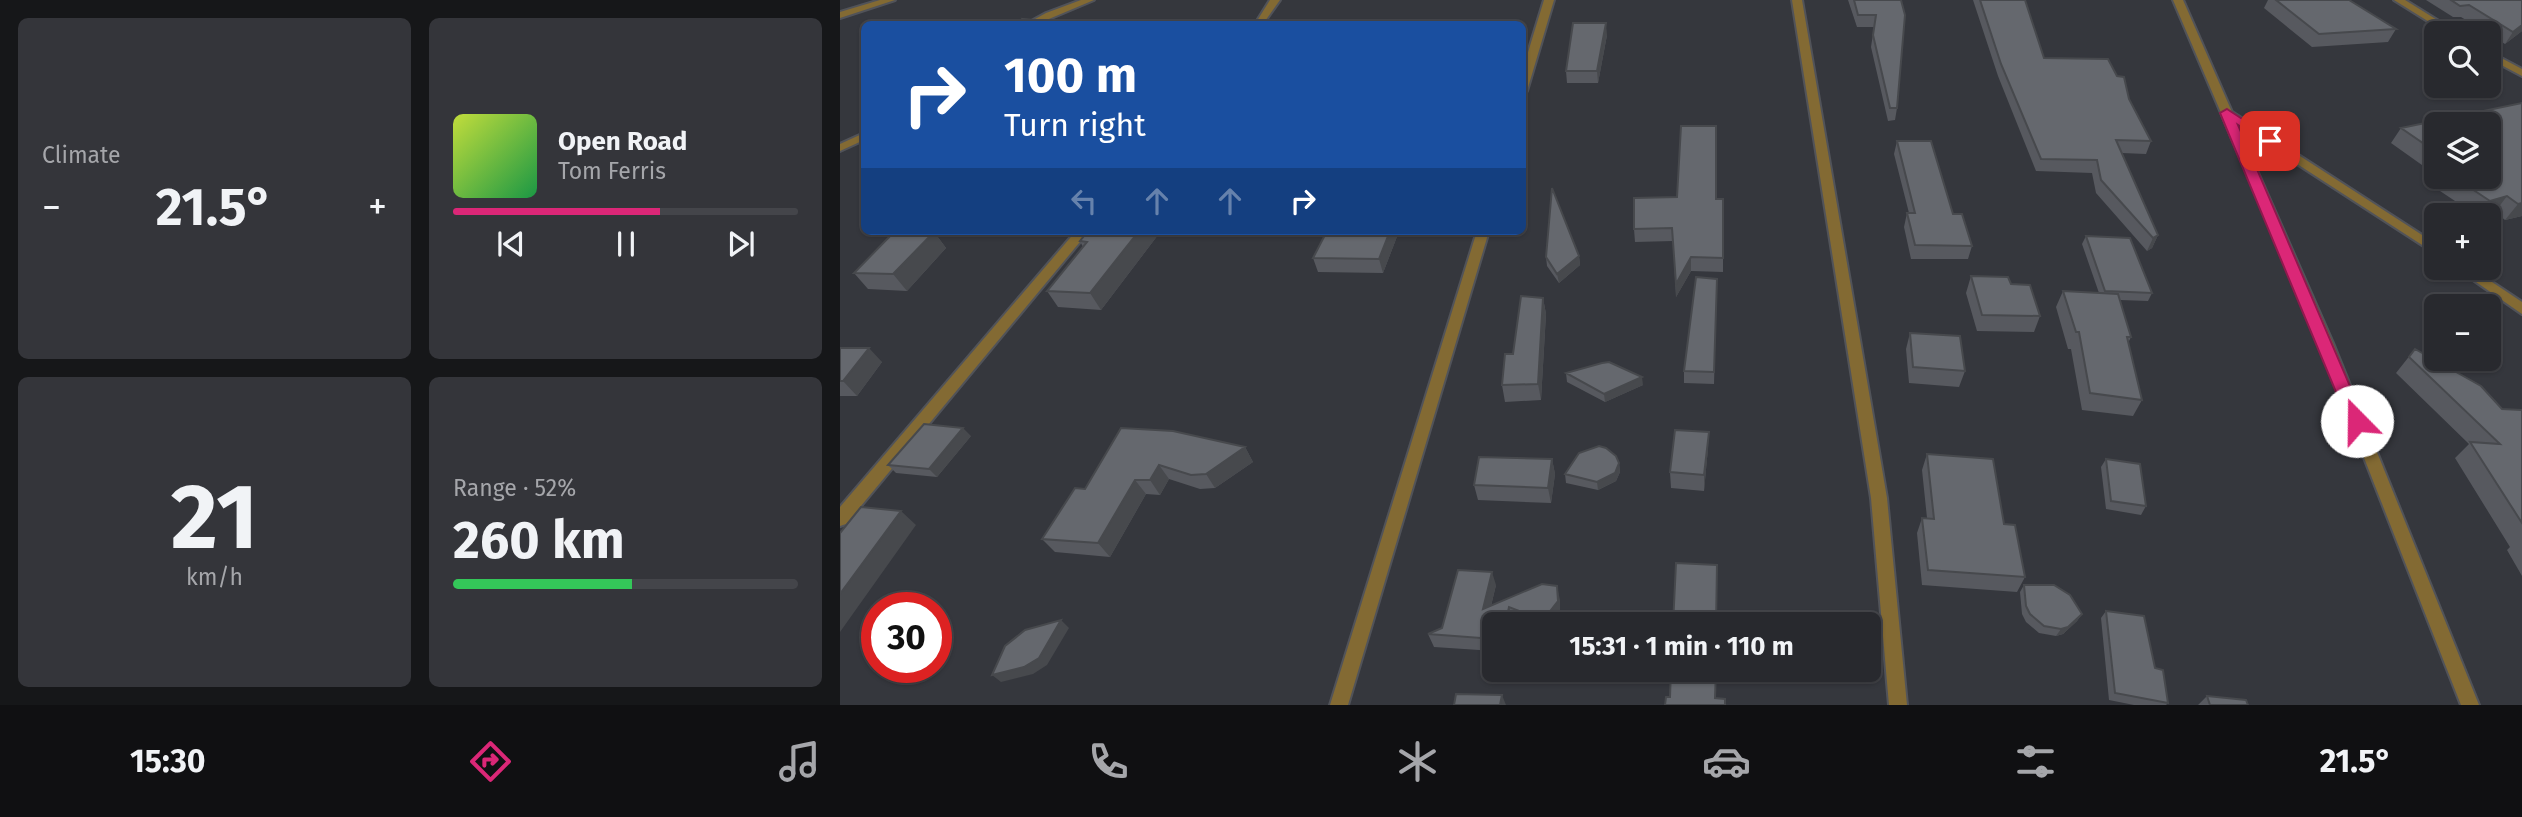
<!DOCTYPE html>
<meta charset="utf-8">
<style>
body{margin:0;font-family:"Fira Sans",sans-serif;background:#34353a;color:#f1f3f6;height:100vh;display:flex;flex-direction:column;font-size:26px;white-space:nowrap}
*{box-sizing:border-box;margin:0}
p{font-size:23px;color:#a5a6aa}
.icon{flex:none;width:38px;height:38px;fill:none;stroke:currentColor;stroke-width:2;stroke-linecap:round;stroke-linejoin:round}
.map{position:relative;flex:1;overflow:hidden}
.panel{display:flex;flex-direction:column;gap:18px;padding:18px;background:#161719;width:840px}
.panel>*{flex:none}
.guide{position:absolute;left:21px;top:21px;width:665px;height:214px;border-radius:10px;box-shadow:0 2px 5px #0004,0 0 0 2px #44454a;background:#1a4fa0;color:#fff;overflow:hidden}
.buttons{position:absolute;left:1584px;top:21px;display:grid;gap:14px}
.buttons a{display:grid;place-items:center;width:77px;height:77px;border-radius:10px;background:#28292e;box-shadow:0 2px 5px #0004,0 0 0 2px #44454a;font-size:35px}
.speed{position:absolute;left:21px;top:592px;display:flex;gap:14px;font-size:35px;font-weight:700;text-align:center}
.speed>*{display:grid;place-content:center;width:91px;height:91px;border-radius:50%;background:#28292e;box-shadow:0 2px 5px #0004,0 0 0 2px #44454a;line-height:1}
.speed .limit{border:10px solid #d22;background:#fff;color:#111}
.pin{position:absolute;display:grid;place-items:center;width:60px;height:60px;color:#fff;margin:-30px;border-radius:14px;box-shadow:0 4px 10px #0006}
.me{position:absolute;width:77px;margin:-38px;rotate:338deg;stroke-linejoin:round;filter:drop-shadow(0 0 5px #0008)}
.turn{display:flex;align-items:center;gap:24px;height:147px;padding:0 28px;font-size:32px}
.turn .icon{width:91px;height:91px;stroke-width:2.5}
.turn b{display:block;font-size:49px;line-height:60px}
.lanes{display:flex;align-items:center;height:66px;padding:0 28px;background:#0003;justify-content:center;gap:35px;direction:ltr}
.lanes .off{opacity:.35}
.big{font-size:52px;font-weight:700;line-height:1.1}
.panel .widget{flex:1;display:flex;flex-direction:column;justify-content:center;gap:10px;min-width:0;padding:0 24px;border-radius:10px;background:#34353a}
.panel .dial{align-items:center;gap:0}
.dial b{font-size:91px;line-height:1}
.song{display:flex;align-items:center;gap:21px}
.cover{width:84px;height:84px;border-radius:10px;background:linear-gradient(135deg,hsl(70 70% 55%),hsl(140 70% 35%))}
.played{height:7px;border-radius:4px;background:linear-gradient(90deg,#db2777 60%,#44454a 60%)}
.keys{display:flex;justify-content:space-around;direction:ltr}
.heat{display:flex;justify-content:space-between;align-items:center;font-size:38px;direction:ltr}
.charge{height:10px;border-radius:5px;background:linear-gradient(90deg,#34c759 52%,#44454a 0)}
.panel .tiles{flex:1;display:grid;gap:18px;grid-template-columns:repeat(2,1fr)}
.trip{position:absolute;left:642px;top:612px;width:399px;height:70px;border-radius:10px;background:#28292e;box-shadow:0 2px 5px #0004,0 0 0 2px #44454a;font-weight:700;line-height:70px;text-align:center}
.tab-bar{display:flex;height:112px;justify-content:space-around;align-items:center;background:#101012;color:#a5a6aa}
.tab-bar .icon{width:49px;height:49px}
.tab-bar .on{color:#db2777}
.tab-bar b{font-size:32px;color:#f1f3f6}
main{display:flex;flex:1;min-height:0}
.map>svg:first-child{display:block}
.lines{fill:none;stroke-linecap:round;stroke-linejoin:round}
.minor-casing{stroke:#515359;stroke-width:4}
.minor{fill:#836a33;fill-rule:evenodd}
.wall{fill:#57595f}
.shaded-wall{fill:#47494d}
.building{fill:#65686e;stroke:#47494d;stroke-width:2}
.route{fill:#db2777;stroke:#8e194d;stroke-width:2}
</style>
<main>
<section class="panel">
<div class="tiles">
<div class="widget"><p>Climate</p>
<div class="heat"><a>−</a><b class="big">21.5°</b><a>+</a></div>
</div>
<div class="widget">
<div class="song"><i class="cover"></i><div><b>Open Road</b><p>Tom Ferris</p></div></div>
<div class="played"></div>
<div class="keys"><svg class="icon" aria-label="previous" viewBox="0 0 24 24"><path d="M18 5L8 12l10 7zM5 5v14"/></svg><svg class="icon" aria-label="pause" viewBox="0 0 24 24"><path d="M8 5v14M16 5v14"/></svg><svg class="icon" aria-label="next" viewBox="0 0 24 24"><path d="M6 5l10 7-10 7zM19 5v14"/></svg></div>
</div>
<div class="widget dial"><b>21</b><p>km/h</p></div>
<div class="widget"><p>Range · 52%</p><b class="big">260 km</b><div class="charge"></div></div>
</div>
</section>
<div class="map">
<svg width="1682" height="705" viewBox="0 0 1682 705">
<rect width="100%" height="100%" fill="#35373d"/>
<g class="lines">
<g class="minor-casing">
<path id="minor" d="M40 0H55L0 18V12Z
M241 0H254L197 24H186L206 13Z
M430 0H440L423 24H415Z
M704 0H714L687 91 682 94V72Z
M952 0H962L1047 498 1067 705H1049L1031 498Z
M1333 0H1343L1392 112 1596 244V254L1397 125 1493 343 1639 705H1621L1479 343Z
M1554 0H1565L1618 33H1607Z
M1648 51 1682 69V76L1648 58Z
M24 133V140L0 151V144Z
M236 231H249L6 524 0 526V507Z
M637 231H649L508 705H490Z
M1616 268H1631L1682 302V314Z"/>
</g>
<use href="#minor" class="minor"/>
</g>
<path class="wall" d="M1008 0H1061L1057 108 1055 120 1048 121 1031 47 1034 27H1017Z
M1133 0H1185L1204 58 1289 99 1311 141 1306 154 1282 153 1318 235 1312 248 1307 251 1256 193 1252 173 1196 171 1158 76Z
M1428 0H1509L1556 29 1548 42 1472 47 1424 8Z
M1586 0H1682V31L1665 44 1621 17H1613Z
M767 35 758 83H727L726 71Z
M1682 103V216L1665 220 1655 212 1642 215H1636L1600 191 1606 182 1598 177H1648L1596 124V175L1551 143 1561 128Z
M1057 141 1113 214 1132 246 1128 259H1071L1064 227 1067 213H1069L1054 154Z
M876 199 883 258V272L851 271 836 297 833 241 795 242 794 229Z
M248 231H321L261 310 218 307 207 291 243 247 240 241Z
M487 231H599L596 237 558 234 543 273 478 272 473 258Z
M94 232 106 248 67 291 28 289 14 273Z
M1246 236 1312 293 1308 301 1280 300 1291 337 1288 343 1302 400 1293 416 1242 410 1231 349H1228L1216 307 1223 291 1259 293 1242 244Z
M739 256 740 265 719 283 707 266 706 257Z
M1131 276 1171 284 1200 316 1194 332 1137 331 1126 293Z
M877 279 874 384 844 383V371Z
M703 298 706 314 701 400 665 402 662 385 673 354Z
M1070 333 1125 371 1119 387 1069 383 1066 349Z
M0 348 42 362 17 396H0Z
M1575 349 1662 409 1682 410V576L1667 550 1670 547 1615 458 1629 444 1556 373Z
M726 373 803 385 765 402 727 382Z
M281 428 405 447 413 462 375 488 360 489 329 479 320 495 306 494 270 557 215 552 202 539 245 489Z
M131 436 97 477 56 473 48 465Z
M868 448 864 491 831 488 830 472Z
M1087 454 1164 524 1185 577 1177 592 1082 585 1077 533 1082 518H1087L1082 470Z
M712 459 715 474 711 503 638 500 634 485Z
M1266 459 1306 506 1301 515 1266 509 1261 467Z
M779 463 780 472 776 481 758 490 726 483 725 474Z
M656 585 651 606 720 600V614L712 625H684L673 621 654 625V651L594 647 588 634 602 628Z
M1184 585 1242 614 1237 621 1223 634 1216 636 1199 633 1186 622 1182 614 1180 592Z
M1266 611 1315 668 1328 703 1326 705H1294L1269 700 1261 618Z
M1367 696 1408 705H1358Z"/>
<path class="shaded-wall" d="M766 23 767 35 758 83 757 71Z
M1682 25V31L1665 44 1673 32Z
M1667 196 1655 212 1639 215 1650 201Z
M1682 203V216L1665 220 1678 204Z
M299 231H321L261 310 250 293Z
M550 231H557L558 234 543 273 539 259Z
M94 232 106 248 67 291 53 274Z
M1318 235 1312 248 1307 251 1313 238Z
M739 256 740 265 719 283 717 274Z
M851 257V271L836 297V284Z
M703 298 706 314 701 400 698 384Z
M29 348 42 362 17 396 3 381Z
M802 377 803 385 765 402 764 394Z
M123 428 131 436 97 477 89 469Z
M869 432 868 448 864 491V475Z
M405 447 413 462 375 488 366 474Z
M712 459 715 474 711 503 708 488Z
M779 463 780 472 776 481 758 490 757 482Z
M319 465 329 479 320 495 310 480Z
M295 480 306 494 270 557 258 543Z
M61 511 76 525 0 632V594Z
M652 572 656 585 647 622 643 609Z
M717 586 720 600V614L712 625H709L707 615Z
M669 607 673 621 672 625H665Z
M1242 614 1237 621 1223 634 1216 636 1221 629Z
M221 620 229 628 207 665 193 674 161 682 152 675Z
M662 695 666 705H660Z"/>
<path class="building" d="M1014 0H1061L1065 15 1057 108H1050L1033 35 1036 15H1018Z
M1140 0H1185L1204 58 1268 59 1277 76 1284 77 1289 99 1311 141 1276 140 1318 235 1313 238 1261 180 1257 160 1201 159 1161 64Z
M1436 0H1509L1556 29 1479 34Z
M1611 0H1682V25L1673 32 1629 5 1620 6Z
M183 19 237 24H188Z
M733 23H766L757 71H726Z
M1682 103V203L1678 204 1667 196 1650 201 1614 177H1648V124H1596V152L1561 128Z
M841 126H876V199H883V258L851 257 836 284 832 228 794 229V198L837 197Z
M1057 141H1091L1113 214H1122L1132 246 1075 245 1067 213H1075Z
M712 188 739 256 717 274 706 257Z
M55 231 94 232 53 274 14 273Z
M248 231H299L250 293 207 291 247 242 240 241Z
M487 231H550L539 259 473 258Z
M1246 236 1290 238 1312 293 1265 291Z
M1131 276 1168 277 1171 284 1190 285 1200 316 1142 315Z
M856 277 877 279 874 372 844 371Z
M1223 291 1278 294 1291 337H1287L1302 400 1250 393 1239 332H1236Z
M681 296 703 298 698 384 662 385 665 354H673Z
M1070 333 1120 336 1125 371 1073 367Z
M0 348H29L3 381H0Z
M1575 349 1641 386 1662 409 1682 410V523L1630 442 1660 444 1569 357Z
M769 362 802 377 764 394 726 373 762 363Z
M84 424 123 428 89 469 48 465Z
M281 428 333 431 405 447 366 474 351 475 319 465 310 480H295L258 543 202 539 235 488 245 489Z
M835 430 869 432 864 475 830 472Z
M759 446 766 448 776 456 779 463 775 473 757 482 725 474 739 453Z
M1087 454 1153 459 1164 524 1175 525 1185 577 1088 570 1082 518 1094 519Z
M639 457 712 459 708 488 634 485Z
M1266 459 1300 464 1306 506 1271 501Z
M21 507 61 511 0 594V533Z
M836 563 877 565 876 625H833Z
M618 570 652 572 643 609 702 584 717 586 718 601 707 615 695 617 669 607 665 625H654V639L588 634 602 628Z
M1184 585H1214L1230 595 1242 614 1228 627 1221 629 1204 626 1190 614 1186 606Z
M1266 611 1304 616 1315 668 1323 670 1328 703 1275 693Z
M221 620 199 658 184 667 152 675 165 646 185 630Z
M831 670H876L875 698 885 699V705H825L826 697H830Z
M616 694 662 695 660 705H614Z
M1367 696 1406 700 1408 705H1370Z"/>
<path class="route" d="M1387 109 1436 141 1430 144 1425 143 1398 125 1525 421 1523 425H1511L1508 421 1380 113Z"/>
</svg>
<div class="buttons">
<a><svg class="icon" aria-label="search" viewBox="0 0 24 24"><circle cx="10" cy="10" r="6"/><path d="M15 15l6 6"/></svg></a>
<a><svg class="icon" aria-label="layers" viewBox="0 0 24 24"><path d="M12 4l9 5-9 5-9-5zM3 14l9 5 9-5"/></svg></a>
<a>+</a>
<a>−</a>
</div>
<div class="speed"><div class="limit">30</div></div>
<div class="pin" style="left:1430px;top:141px;background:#d93025"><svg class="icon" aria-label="arrive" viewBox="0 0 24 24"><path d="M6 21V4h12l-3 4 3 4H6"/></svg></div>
<svg class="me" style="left:1517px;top:421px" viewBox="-20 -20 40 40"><circle r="19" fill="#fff"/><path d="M0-13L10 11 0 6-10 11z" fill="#db2777"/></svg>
<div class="trip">15:31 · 1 min · 110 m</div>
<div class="guide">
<div class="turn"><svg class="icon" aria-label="right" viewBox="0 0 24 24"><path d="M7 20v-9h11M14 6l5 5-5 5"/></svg><div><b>100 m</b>Turn right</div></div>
<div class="lanes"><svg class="icon off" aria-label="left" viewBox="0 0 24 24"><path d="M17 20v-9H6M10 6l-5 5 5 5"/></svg><svg class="icon off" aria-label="ahead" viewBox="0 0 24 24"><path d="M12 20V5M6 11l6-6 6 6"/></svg><svg class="icon off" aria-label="ahead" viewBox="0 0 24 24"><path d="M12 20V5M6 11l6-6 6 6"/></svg><svg class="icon" aria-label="right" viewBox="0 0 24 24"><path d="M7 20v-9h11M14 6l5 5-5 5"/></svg></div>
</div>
</div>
</main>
<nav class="tab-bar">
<b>15:30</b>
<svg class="icon on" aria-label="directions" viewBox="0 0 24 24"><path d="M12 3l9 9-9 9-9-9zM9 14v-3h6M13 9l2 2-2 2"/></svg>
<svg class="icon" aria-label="music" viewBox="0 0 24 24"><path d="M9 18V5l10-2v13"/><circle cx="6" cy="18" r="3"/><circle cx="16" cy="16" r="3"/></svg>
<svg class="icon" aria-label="phone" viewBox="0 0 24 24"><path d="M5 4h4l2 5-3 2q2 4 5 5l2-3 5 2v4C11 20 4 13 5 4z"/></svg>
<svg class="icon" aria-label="climate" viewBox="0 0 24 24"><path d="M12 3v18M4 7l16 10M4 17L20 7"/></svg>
<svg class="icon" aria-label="car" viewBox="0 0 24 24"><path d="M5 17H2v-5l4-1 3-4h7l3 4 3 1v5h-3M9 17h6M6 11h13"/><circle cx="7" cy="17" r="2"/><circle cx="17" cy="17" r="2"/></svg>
<svg class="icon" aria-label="filters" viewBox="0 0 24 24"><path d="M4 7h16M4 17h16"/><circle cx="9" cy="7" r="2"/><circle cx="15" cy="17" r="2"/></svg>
<b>21.5°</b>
</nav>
